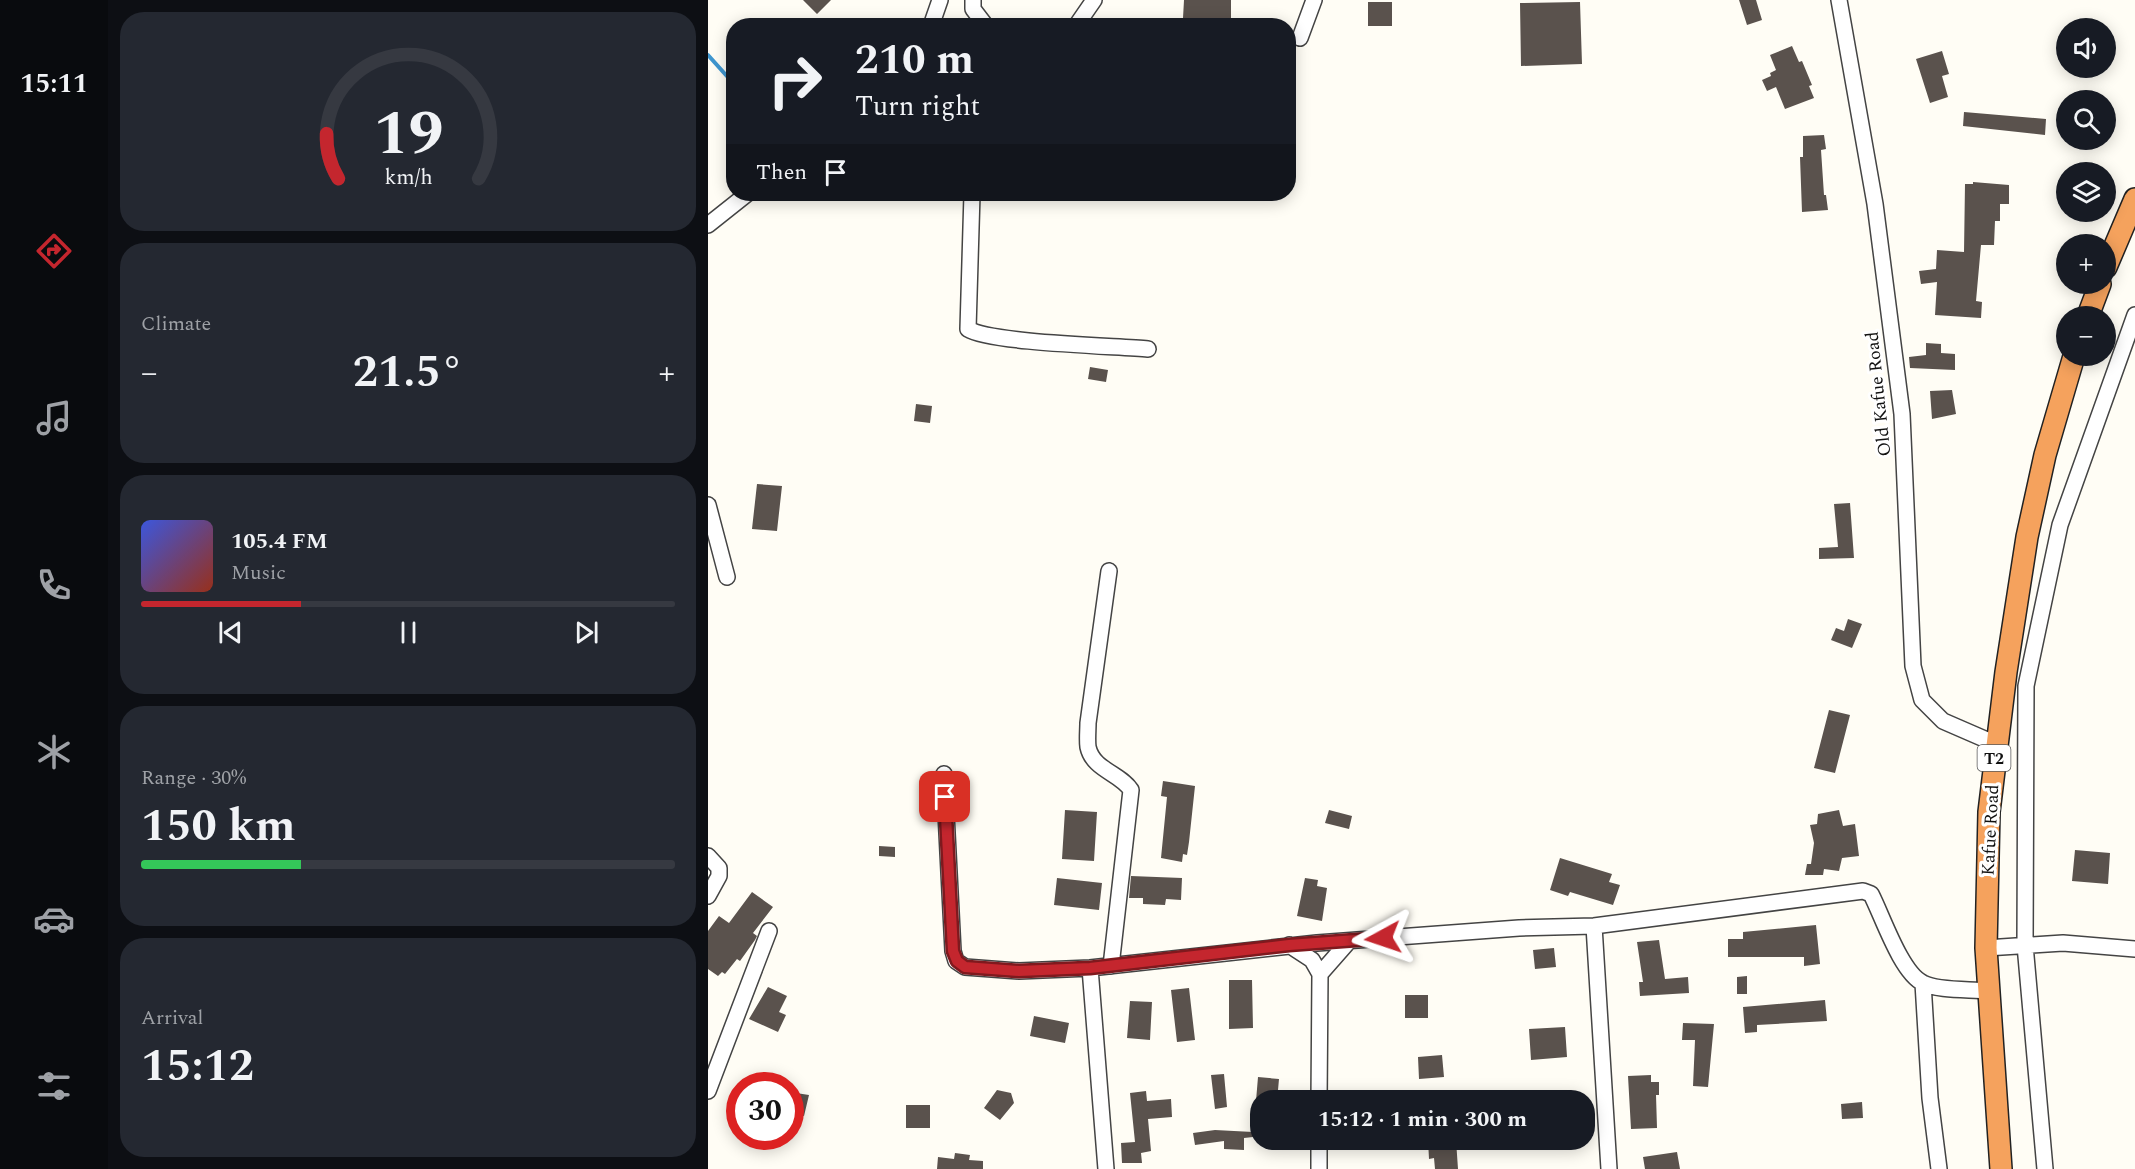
<!DOCTYPE html>
<meta charset="utf-8">
<style>
body{margin:0;font-family:Spectral,serif;background:#242831;color:#f1f3f6;height:100vh;display:flex;flex-direction:column;font-size:22px;white-space:nowrap}
*{box-sizing:border-box;margin:0}
p{font-size:20px;color:#9ea1a6}
.icon{flex:none;width:33px;height:33px;fill:none;stroke:currentColor;stroke-width:2;stroke-linecap:round;stroke-linejoin:round}
.map{position:relative;flex:1;overflow:hidden}
.side{display:flex;flex-direction:column;gap:12px;padding:12px;background:#0d0f14;width:600px}
.side>*{flex:none}
.guide{position:absolute;left:18px;top:18px;width:570px;height:183px;border-radius:24px;box-shadow:0 3px 15px #0003;background:#171b24;color:#f1f3f6;overflow:hidden}
.controls{position:absolute;left:1348px;top:18px;display:grid;gap:12px}
.controls a{display:grid;place-items:center;width:60px;height:60px;border-radius:50%;background:#171b24;box-shadow:0 3px 15px #0003;font-size:30px}
.speed{position:absolute;left:18px;top:1072px;display:flex;gap:12px;font-size:30px;font-weight:700;text-align:center}
.speed>*{display:grid;place-content:center;width:78px;height:78px;border-radius:50%;background:#171b24;box-shadow:0 3px 15px #0003;line-height:1}
.speed .limit{border:9px solid #d22;background:#fff;color:#111}
.pin{position:absolute;display:grid;place-items:center;width:51px;height:51px;color:#fff;margin:-26px;border-radius:12px;box-shadow:0 3px 9px #0006}
.me{position:absolute;width:66px;margin:-33px;rotate:265deg;stroke-linejoin:round;filter:drop-shadow(0 0 4px #0008)}
.turn{display:flex;align-items:center;gap:21px;height:126px;padding:0 30px;font-size:27px}
.turn .icon{width:78px;height:78px;stroke-width:2.5}
.turn b{display:block;font-size:42px;line-height:51px}
.then{display:flex;align-items:center;height:57px;padding:0 30px;background:#0003;gap:12px;font-size:22px}
.big{font-size:45px;font-weight:700;line-height:1.1}
.side .card{flex:1;display:flex;flex-direction:column;justify-content:center;gap:9px;min-width:0;padding:0 21px;border-radius:24px;background:#242831}
.side .dial{align-items:center;gap:0}
.dial svg{height:156px;overflow:visible;fill:none;stroke:#363941;stroke-width:7;stroke-linecap:round;text-anchor:middle}
.dial text{fill:#f1f3f6;stroke:none}
.song{display:flex;align-items:center;gap:18px}
.cover{width:72px;height:72px;border-radius:9px;background:linear-gradient(135deg,hsl(230 70% 55%),hsl(10 70% 35%))}
.played{height:6px;border-radius:3px;background:linear-gradient(90deg,#c4262e 30%,#363941 30%)}
.keys{display:flex;justify-content:space-around;direction:ltr}
.heat{display:flex;justify-content:space-between;align-items:center;font-size:33px;direction:ltr}
.charge{height:9px;border-radius:4px;background:linear-gradient(90deg,#34c759 30%,#363941 0)}
.trip{position:absolute;left:542px;top:1090px;width:345px;height:60px;border-radius:24px;background:#171b24;box-shadow:0 3px 15px #0003;font-weight:700;line-height:60px;text-align:center}
main{display:flex;flex:1;min-height:0}
.menu{display:flex;flex-direction:column;width:108px;justify-content:space-around;align-items:center;background:#090b0e;color:#9ea1a6}
.menu .icon{width:42px;height:42px}
.menu .current{color:#c4262e}
.menu b{font-size:27px;color:#f1f3f6}
.map>svg:first-child{display:block}
.lines{fill:none;stroke-linecap:round;stroke-linejoin:round}
.stream{stroke:#3f96cf;stroke-width:4}
.building{fill:#5a524d}
.minor-casing{stroke:#444;stroke-width:18}
.highway-casing{stroke:#222;stroke-width:24}
.minor{stroke:#fff;stroke-width:15}
.highway{stroke:#f5a25d;stroke-width:21}
.route-casing{stroke:#7f191e;stroke-width:15}
.route{stroke:#c4262e;stroke-width:10}
.labels{text-anchor:middle;stroke-width:6;stroke-linejoin:round;paint-order:stroke}
.shield{fill:#fff;stroke:#585858;stroke-width:1.5}
.shield-label{font-size:16px;font-weight:bold;fill:#111}
.street-label{font-size:18px;fill:#111;stroke:#fff}
</style>
<main>
<nav class="menu">
<b>15:11</b>
<svg class="icon current" aria-label="directions" viewBox="0 0 24 24"><path d="M12 3l9 9-9 9-9-9zM9 14v-3h6M13 9l2 2-2 2"/></svg>
<svg class="icon" aria-label="music" viewBox="0 0 24 24"><path d="M9 18V5l10-2v13"/><circle cx="6" cy="18" r="3"/><circle cx="16" cy="16" r="3"/></svg>
<svg class="icon" aria-label="phone" viewBox="0 0 24 24"><path d="M5 4h4l2 5-3 2q2 4 5 5l2-3 5 2v4C11 20 4 13 5 4z"/></svg>
<svg class="icon" aria-label="climate" viewBox="0 0 24 24"><path d="M12 3v18M4 7l16 10M4 17L20 7"/></svg>
<svg class="icon" aria-label="car" viewBox="0 0 24 24"><path d="M5 17H2v-5l4-1 3-4h7l3 4 3 1v5h-3M9 17h6M6 11h13"/><circle cx="7" cy="17" r="2"/><circle cx="17" cy="17" r="2"/></svg>
<svg class="icon" aria-label="filters" viewBox="0 0 24 24"><path d="M4 7h16M4 17h16"/><circle cx="9" cy="7" r="2"/><circle cx="15" cy="17" r="2"/></svg>
</nav>
<section class="side">
<div class="card dial"><svg viewBox="0 0 100 80">
<path d="M14 69A42 42 0 1 1 86 69"/>
<path d="M14 69A42 42 0 0 1 8 46" stroke="#c4262e"/>
<text x="50" y="56" font-size="32" font-weight="700">19</text>
<text x="50" y="72" font-size="11">km/h</text>
</svg></div>
<div class="card"><p>Climate</p>
<div class="heat"><a>−</a><b class="big">21.5°</b><a>+</a></div>
</div>
<div class="card">
<div class="song"><i class="cover"></i><div><b>105.4 FM</b><p>Music</p></div></div>
<div class="played"></div>
<div class="keys"><svg class="icon" aria-label="previous" viewBox="0 0 24 24"><path d="M18 5L8 12l10 7zM5 5v14"/></svg><svg class="icon" aria-label="pause" viewBox="0 0 24 24"><path d="M8 5v14M16 5v14"/></svg><svg class="icon" aria-label="next" viewBox="0 0 24 24"><path d="M6 5l10 7-10 7zM19 5v14"/></svg></div>
</div>
<div class="card"><p>Range · 30%</p><b class="big">150 km</b><div class="charge"></div></div>
<div class="card"><p>Arrival</p><b class="big">15:12</b></div>
</section>
<div class="map">
<svg width="1427" height="1169" viewBox="0 0 1427 1169">
<rect width="100%" height="100%" fill="#fffdf5"/>
<g class="lines">
<path class="stream" d="M0 55 26 84"/>
</g>
<path class="building" d="M95 0H123L109 14Z
M476 0H523V18H475Z
M1031 0H1048L1054 20 1039 25Z
M660 2H684V26H660Z
M872 2 874 64 813 66 812 3Z
M1084 46 1091 62 1094 61 1104 85 1101 86 1106 98 1077 109 1068 87 1059 91 1054 80 1063 76 1062 73 1068 70 1062 55Z
M1234 51 1241 74 1234 76 1240 97 1222 103 1208 59Z
M1256 112 1338 119 1337 135 1255 126Z
M1116 135 1118 149 1113 150 1116 195H1118L1120 210 1094 212 1092 157H1095V136Z
M1265 182 1301 185V204H1292V221H1287L1286 245H1273L1268 301 1274 302 1273 318 1227 315 1229 282 1213 284 1211 271 1228 269 1229 250 1256 252 1257 184H1265Z
M1218 343 1233 344V353L1247 354V370L1202 368 1201 357 1218 355Z
M382 367 400 370 398 382 380 379Z
M1244 390 1248 414 1224 419 1222 391Z
M208 404 224 406 222 423 206 421Z
M49 484 74 486 69 531 44 529Z
M1142 503 1146 558 1111 559V548L1130 547 1126 504Z
M1140 619 1154 624 1144 648 1123 640 1128 628 1136 631Z
M1121 710 1142 715 1127 773 1106 768Z
M455 781 487 786 481 842 479 855 475 854 474 862 453 858 459 797 453 796Z
M357 810 389 812 386 861 354 859Z
M621 810 644 816 641 829 617 823Z
M1131 810 1135 826 1147 824 1151 856 1134 858 1131 871 1116 869 1115 875H1097L1099 864H1103L1106 843 1102 825 1109 824 1110 814Z
M171 846 187 847V857L171 856Z
M1367 850 1402 853 1400 884 1364 881Z
M852 858 904 874 901 882 912 885 905 905 862 892 860 896 842 890Z
M423 876 474 878 473 900 458 899 457 905 435 904V898H421Z
M349 878 394 883 391 910 346 905Z
M597 878 610 880 609 886 619 888 614 921 589 916Z
M44 892 65 907 45 933 49 936 47 940 32 961 29 959 17 974 14 972 10 976 0 969V931L11 916 21 923Z
M1108 925 1112 964 1096 966V957H1020V939H1035V932Z
M951 940 957 979 980 977 981 993 932 996 931 982H935L929 942Z
M846 948 848 967 827 969 825 950Z
M1039 976V994H1029V977Z
M521 980H544L545 1028 521 1029Z
M60 987 79 996 71 1012 78 1015 70 1032 41 1019Z
M481 988 487 1040 469 1042 463 990Z
M697 995H720V1018H697Z
M1117 1000 1119 1021 1049 1025V1032L1037 1033 1035 1007Z
M422 1001 444 1002 442 1040 419 1038Z
M326 1016 361 1023 357 1043 322 1036Z
M975 1023 1006 1024 1000 1087 985 1086 987 1040H974Z
M857 1027 859 1057 823 1060 821 1029Z
M734 1055 736 1077 711 1079 710 1057Z
M516 1074 519 1107 507 1109 503 1075Z
M943 1075V1082H951V1095H948L949 1128 923 1129 920 1076Z
M550 1077 571 1079 569 1101H548Z
M289 1090 303 1093 306 1103 292 1120 276 1108Z
M438 1091 439 1101 463 1099 464 1117 440 1119 443 1151 433 1153 434 1163H414L413 1143 427 1142 422 1093Z
M88 1093 101 1095 96 1116 83 1113Z
M1154 1102 1155 1118 1134 1119 1133 1104Z
M198 1105H222V1128H198Z
M507 1130 545 1132V1137L536 1138V1150L516 1149V1141L487 1145 485 1133Z
M720 1140H748L750 1169H727L726 1158 721 1159Z
M969 1152 972 1169H937L935 1157Z
M247 1153 262 1155 261 1160 275 1161V1169H229L230 1157 246 1159Z"/>
<g class="lines">
<g class="minor-casing">
<path id="minor" d="M265 0V9L278 26
M1131 0 1167 204 1194 414 1205 666 1214 700 1235 721 1288 744
M223 26 232 0
M368 26 386 0
M592 38 606 0
M264 194 260 329C283 343 406 346 440 349
M0 225 39 194
M0 505 19 577
M401 571 380 723C380 730 379 740 380 747 385 770 412 773 423 790L403 966
M236 774 245 951 248 961 257 967 311 971 382 968 609 943 811 928 886 926 1155 891 1163 894C1174 915 1193 973 1215 983 1229 991 1263 989 1280 991
M0 856 11 868V876L0 896
M886 926 901 1169
M581 945 604 960 612 974 611 1101
M1278 948 1355 943 1427 949
M382 968 398 1169
M612 974 641 941
M1215 983 1222 1098 1231 1169
M0 1091 61 931
M611 1140V1169
M1337 1169 1317 945 1318 686 1352 525 1427 315"/>
</g>
<g class="highway-casing">
<path id="highway" d="M1398 267 1427 199
M1380 316 1392 284
M1293 1169 1278 948 1281 812 1298 672 1319 537 1337 455 1366 356"/>
</g>
<use href="#minor" class="minor"/>
<use href="#highway" class="highway"/>
</g>
<g class="lines">
<g class="route-casing">
<path id="route" d="M237 797 245 951 249 961 257 967 311 971 382 968 581 945 675 938"/>
</g>
<use href="#route" class="route"/>
</g>
<g class="labels">
<rect class="shield" x="1269.5" y="745" width="33" height="26" rx="4.5"/>
<g class="shield-label">
<text x="1286" y="764">T2</text>
</g>
<g class="street-label">
<text transform="translate(1170 394) rotate(-96)" y="6">Old Kafue Road</text>
<text transform="translate(1282 830) rotate(-87)" y="6">Kafue Road</text>
</g>
</g>
</svg>
<div class="controls">
<a><svg class="icon" aria-label="sound" viewBox="0 0 24 24"><path d="M4 9h4l5-4v14l-5-4H4zM17 9q2 3 0 6"/></svg></a>
<a><svg class="icon" aria-label="search" viewBox="0 0 24 24"><circle cx="10" cy="10" r="6"/><path d="M15 15l6 6"/></svg></a>
<a><svg class="icon" aria-label="layers" viewBox="0 0 24 24"><path d="M12 4l9 5-9 5-9-5zM3 14l9 5 9-5"/></svg></a>
<a>+</a>
<a>−</a>
</div>
<div class="speed"><div class="limit">30</div></div>
<div class="pin" style="left:237px;top:797px;background:#d93025"><svg class="icon" aria-label="arrive" viewBox="0 0 24 24"><path d="M6 21V4h12l-3 4 3 4H6"/></svg></div>
<svg class="me" style="left:675px;top:938px" viewBox="-20 -20 40 40"><path d="M0-17L14 15 0 8-14 15z" fill="#c4262e" stroke="#fff" stroke-width="4"/></svg>
<div class="trip">15:12 · 1 min · 300 m</div>
<div class="guide">
<div class="turn"><svg class="icon" aria-label="right" viewBox="0 0 24 24"><path d="M7 20v-9h11M14 6l5 5-5 5"/></svg><div><b>210 m</b>Turn right</div></div>
<div class="then">Then<svg class="icon" aria-label="arrive" viewBox="0 0 24 24"><path d="M6 21V4h12l-3 4 3 4H6"/></svg></div>
</div>
</div>
</main>
